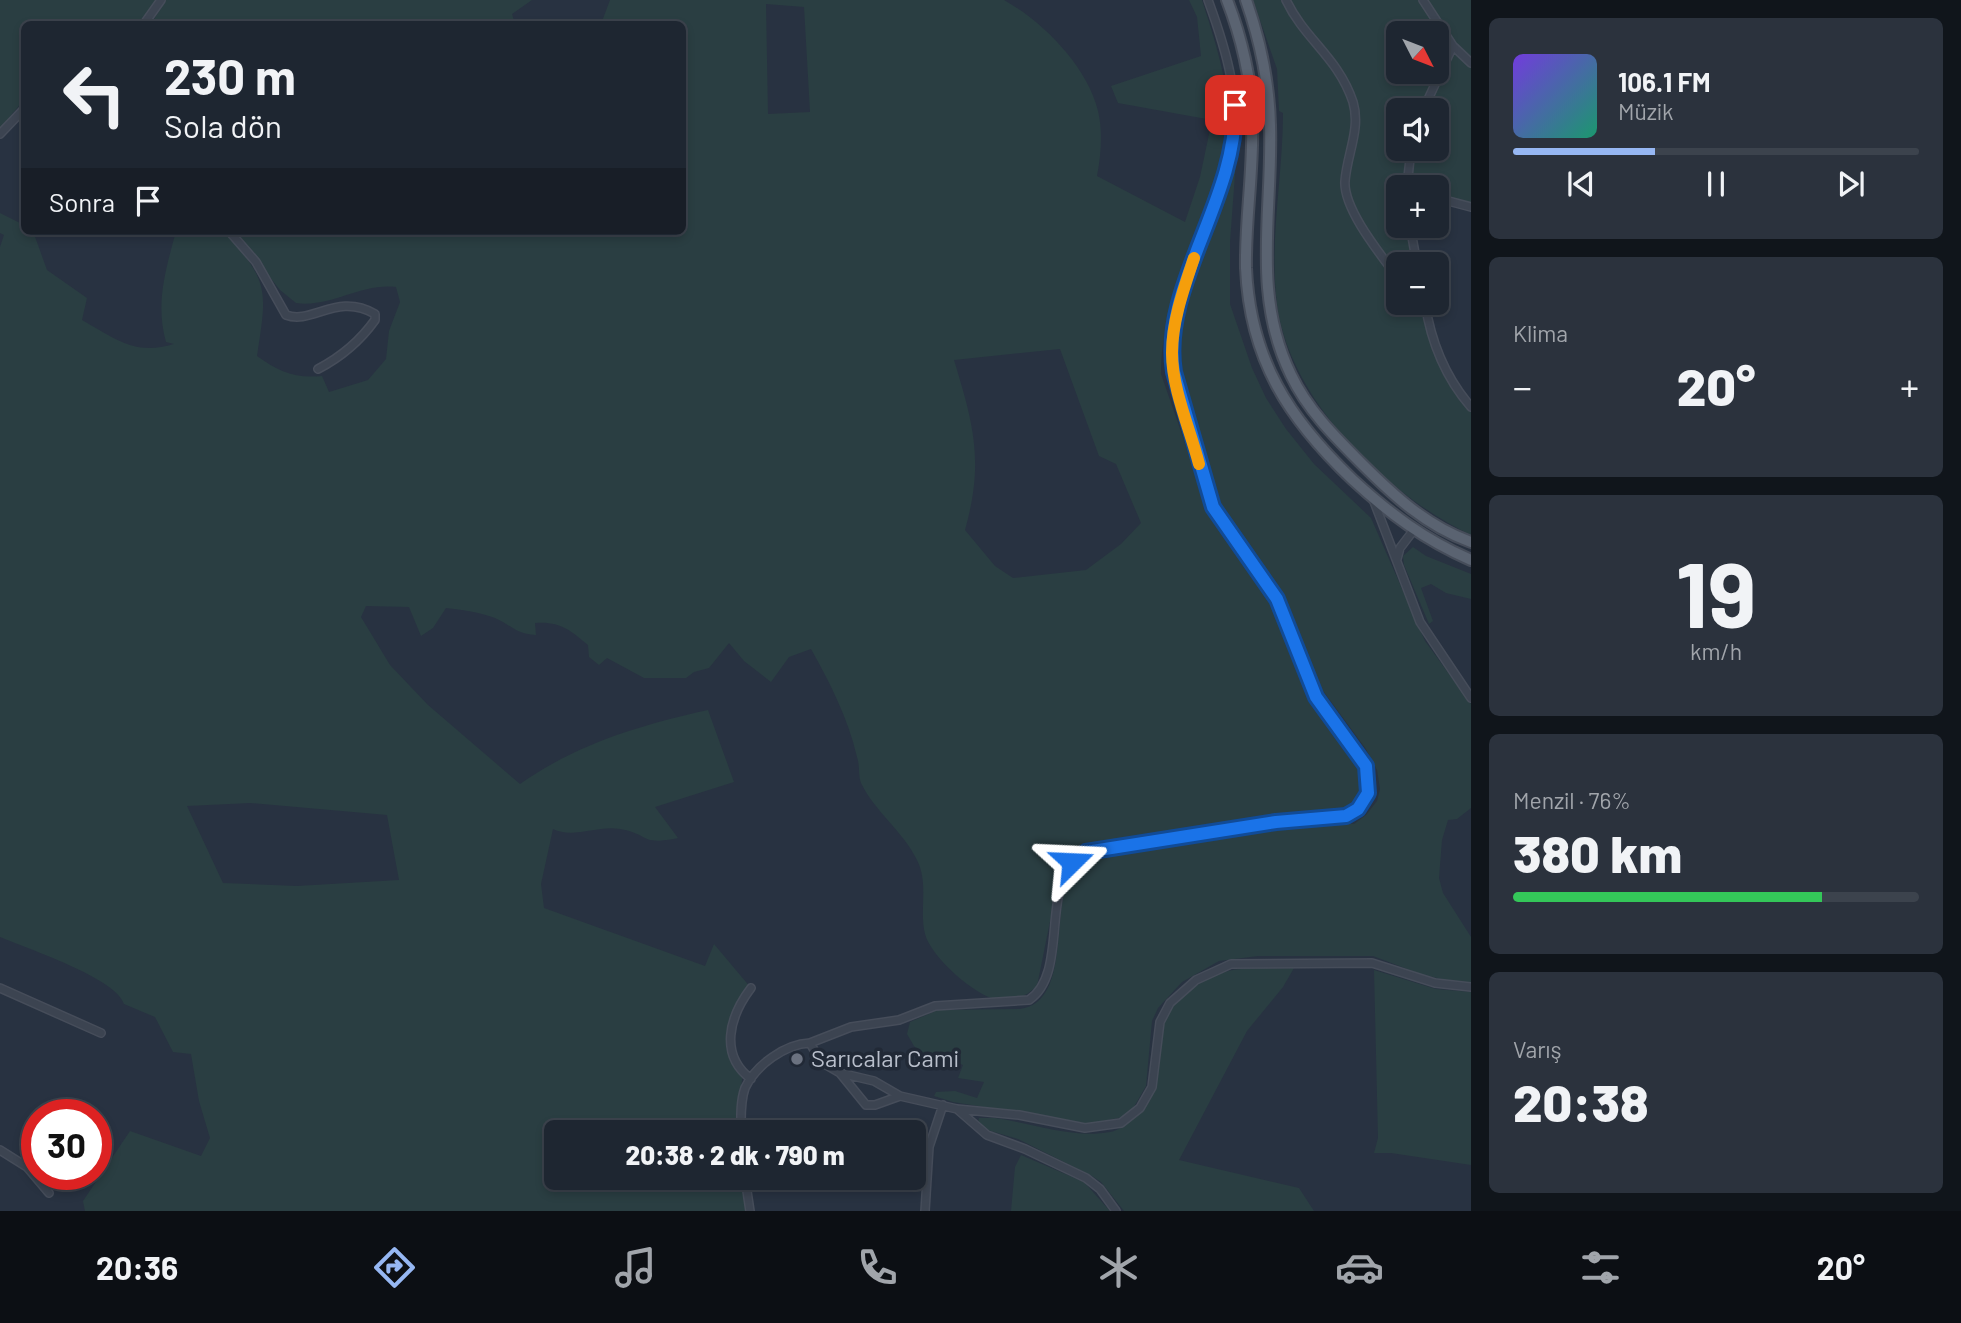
<!DOCTYPE html>
<html lang="tr">
<meta charset="utf-8">
<style>
body{margin:0;font-family:Barlow,sans-serif;background:#2b323d;color:#f1f3f6;height:100vh;display:flex;flex-direction:column;font-size:26px;white-space:nowrap}
*{box-sizing:border-box;margin:0}
p{font-size:23px;color:#a1a5ab}
.icon{flex:none;width:38px;height:38px;fill:none;stroke:currentColor;stroke-width:2;stroke-linecap:round;stroke-linejoin:round}
.map{position:relative;flex:1;overflow:hidden}
.details{display:flex;flex-direction:column;gap:18px;padding:18px;background:#10151b;width:490px}
.details>*{flex:none}
.guide{position:absolute;left:21px;top:21px;width:665px;height:214px;border-radius:10px;box-shadow:0 4px 10px #0003,0 0 0 2px #3c434d;background:#1e2631;color:#f1f3f6;overflow:hidden}
.needle{width:46px;rotate:132deg}
.buttons{position:absolute;left:1386px;top:21px;display:grid;gap:14px}
.buttons a{display:grid;place-items:center;width:63px;height:63px;border-radius:10px;background:#1e2631;box-shadow:0 4px 10px #0003,0 0 0 2px #3c434d;font-size:35px}
.speed{position:absolute;left:21px;top:1099px;display:flex;gap:14px;font-size:35px;font-weight:700;text-align:center}
.speed>*{display:grid;place-content:center;width:91px;height:91px;border-radius:50%;background:#1e2631;box-shadow:0 4px 10px #0003,0 0 0 2px #3c434d;line-height:1}
.speed .limit{border:10px solid #d22;background:#fff;color:#111}
.pin{position:absolute;display:grid;place-items:center;width:60px;height:60px;color:#fff;margin:-30px;border-radius:14px;box-shadow:0 4px 10px #0006}
.me{position:absolute;width:77px;margin:-38px;rotate:69deg;stroke-linejoin:round;filter:drop-shadow(0 0 5px #0008)}
.turn{display:flex;align-items:center;gap:24px;height:147px;padding:0 28px;font-size:32px}
.turn .icon{width:91px;height:91px;stroke-width:2.5}
.turn b{display:block;font-size:49px;line-height:60px}
.then{display:flex;align-items:center;height:66px;padding:0 28px;background:#0003;gap:14px;font-size:26px}
.big{font-size:52px;font-weight:800;line-height:1.1}
.details .tile{flex:1;display:flex;flex-direction:column;justify-content:center;gap:10px;min-width:0;padding:0 24px;border-radius:10px;background:#2b323d}
.details .dial{align-items:center;gap:0}
.dial b{font-size:91px;line-height:1}
.song{display:flex;align-items:center;gap:21px}
.cover{width:84px;height:84px;border-radius:10px;background:linear-gradient(135deg,hsl(260 70% 55%),hsl(160 70% 35%))}
.played{height:7px;border-radius:4px;background:linear-gradient(90deg,#96b7f3 35%,#3c434d 35%)}
.keys{display:flex;justify-content:space-around;direction:ltr}
.heat{display:flex;justify-content:space-between;align-items:center;font-size:38px;direction:ltr}
.charge{height:10px;border-radius:5px;background:linear-gradient(90deg,#34c759 76%,#3c434d 0)}
.trip{position:absolute;left:544px;top:1120px;width:382px;height:70px;border-radius:10px;background:#1e2631;box-shadow:0 4px 10px #0003,0 0 0 2px #3c434d;font-weight:800;line-height:70px;text-align:center}
.dock{display:flex;height:112px;justify-content:space-around;align-items:center;background:#0c0f14;color:#a1a5ab}
.dock .icon{width:49px;height:49px}
.dock .current{color:#96b7f3}
.dock b{font-size:32px;color:#f1f3f6}
main{display:flex;flex:1;min-height:0}
.map>svg:first-child{display:block}
.green{fill:#2a3e42;fill-rule:evenodd}
.lines{fill:none;stroke-linecap:round;stroke-linejoin:round}
.street-casing{stroke:#464d5a;stroke-width:10}
.primary-casing{stroke:#464d5a;stroke-width:14}
.street{stroke:#3c4451;stroke-width:7}
.primary{stroke:#5a6371;stroke-width:10}
.route-casing{stroke:#114b97;stroke-width:18}
.route{stroke:#1a73e8;stroke-width:12}
.slow{stroke:#f59e0b;stroke-width:12}
.worship-dot{fill:#6b7280;stroke:#212936;stroke-width:2.5}
.labels{text-anchor:middle;stroke-width:7;stroke-linejoin:round;paint-order:stroke}
.poi-label{font-size:24px;fill:#b9bfcb;stroke:#212936;text-anchor:start}
</style>
<main>
<div class="map">
<svg width="1471" height="1211" viewBox="0 0 1471 1211">
<rect width="100%" height="100%" fill="#283241"/>
<path class="green" d="M0 0H156L138 24H24V100L0 128Z
M166 0H532L512 14 515 24H151Z
M610 0H1004C1043 22 1087 66 1098 111 1103 132 1101 155 1097 176L1185 222 1200 177 1212 120 1118 103 1111 86 1201 56 1197 17 1189 0H1202C1216 44 1231 88 1228 135 1227 163 1215 190 1205 216 1184 267 1161 318 1161 374L1211 518 1274 606 1312 698 1346 742 1363 769 1366 783 1363 794 1353 806 1345 809 1206 825 1077 846 1064 852 1037 986C1027 996 1013 1002 998 1000 975 996 931 957 925 934 919 910 929 884 917 860 903 831 875 812 861 783 858 775 860 765 857 757 848 718 830 683 811 649L789 657 771 682 744 661 729 643 709 668 694 672 686 678H644L607 658 599 665 589 657 588 645C570 630 560 621 535 623L536 635C515 634 513 626 495 618 479 612 463 610 446 608L433 628 421 636 409 607 366 606 361 617 390 665 428 705 520 784C577 744 640 725 708 710L734 782 655 807 678 838C640 846 650 834 620 829 598 825 573 839 553 829L541 884 544 908 705 966 714 944 751 988 739 1005 731 1053 743 1073 735 1132H556V1178H740L746 1211H85L83 1201 130 1131 201 1156 210 1138 199 1101 191 1054 173 1052 155 1017 124 1004C116 978 26 948 0 937V247L4 235 0 233V213L24 225V231H33L47 270 87 298 82 320C116 339 135 356 174 344L166 342C155 303 166 269 176 231H223C270 281 267 291 257 356 278 371 295 379 322 376L329 392 368 380 386 359 389 331 400 302 396 287C360 283 331 308 296 303L280 290 233 231H682V24H601ZM766 4 804 7 810 112 768 114ZM1060 349 1099 456 1116 464 1141 523 1121 544 1086 570 1013 578 995 566 965 530C984 462 974 426 954 360ZM250 803 387 815 399 880 297 886 223 883 187 806Z
M1253 0H1471V207L1437 198V187H1398V226H1410L1417 264H1398V303H1425L1434 343 1471 407V535C1387 495 1289 400 1277 304 1269 240 1283 176 1283 113L1279 111 1277 69ZM1398 33H1437V72H1398ZM1398 110H1437V149H1398Z
M1236 161 1230 242V304L1252 368 1266 398 1286 429 1314 464 1371 518 1425 641 1471 704V808L1457 819 1448 820 1442 840 1439 878 1443 893 1471 937V985L1423 975 1373 956H1258L1219 961 1182 982 1158 1008 1152 1021 1146 1086 1131 1112 1123 1117 1088 1124 953 1102 934 1096 936 1092 955 1091 977 1098 984 1082 958 1078 963 1065 942 1057 928 1059 914 1046 907 1034 910 1022 938 1010 1020 1009C1076 1002 1046 894 1077 866 1098 845 1314 824 1354 824L1366 815 1377 801 1380 789 1377 770 1366 749 1318 684 1279 589 1227 523 1181 374 1180 339 1191 287 1222 208Z
M1413 547 1426 556 1471 574V599L1446 593 1431 584 1421 588 1433 621 1429 624 1404 565 1403 556Z
M1294 968 1283 987 1247 1031 1179 1160 1299 1188 1314 1211H1124L1101 1182 1092 1176 1018 1139 984 1129 978 1123 979 1118H995C1032 1123 1073 1139 1110 1132 1117 1131 1123 1126 1129 1122 1173 1093 1147 1054 1166 1017 1177 997 1204 978 1225 972 1246 966 1272 969 1294 968Z
M1374 970 1436 989 1471 992V1165L1391 1153H1374L1378 1138Z
M1021 1155 1084 1182 1110 1211H1011L1015 1167Z"/>
<g class="lines">
<g class="street-casing">
<path id="street" d="M1286 0C1305 40 1338 57 1353 102 1361 129 1347 154 1345 181 1343 209 1381 255 1398 278
M1423 0 1453 46 1471 63
M144 24 161 0
M1423 110 1453 46
M0 134 24 109
M1407 187 1411 149
M1437 198 1471 207
M1410 226 1417 264
M229 231 256 262 286 315C312 325 337 292 375 314V320C360 341 341 357 318 369
M1425 303C1431 342 1445 377 1471 407
M1373 499 1420 622 1471 698
M1397 559 1400 548 1413 531
M0 988 101 1033
M810 1043 851 1027 899 1020 935 1006 1029 1000C1072 971 1036 875 1086 852L1276 822 1346 816 1358 809 1368 793V776L1361 757 1316 697 1277 599 1213 507 1174 372C1162 297 1215 227 1231 157 1243 104 1226 49 1208 0
M840 1073 874 1081 900 1096 957 1109 987 1135 1025 1149 1086 1178 1100 1189 1116 1211
M751 1079C719 1055 729 1017 751 988
M957 1109 1019 1115 1085 1128 1121 1123 1140 1108 1152 1087 1160 1022 1170 1003 1196 980 1231 964 1372 963 1435 983 1471 987
M741 1132C741 1118 740 1102 745 1088 756 1065 785 1044 810 1043L821 1062 840 1073 866 1105H875L900 1096
M0 1150 27 1167 49 1193
M745 1178 750 1211
M925 1211 929 1147 943 1105"/>
</g>
<g class="primary-casing">
<path id="primary" d="M1227 0C1241 36 1252 80 1252 119 1254 169 1245 219 1246 268 1250 360 1289 419 1353 480 1390 514 1425 540 1471 560
M1246 0C1260 40 1269 82 1270 125 1273 211 1251 293 1291 375 1307 409 1334 436 1360 462 1393 495 1426 526 1471 542"/>
</g>
<use href="#street" class="street"/>
<use href="#primary" class="primary"/>
</g>
<g class="lines">
<g class="route-casing">
<path id="route" d="M1072 862 1086 852 1276 822 1346 816 1358 809 1368 793 1366 766 1316 697 1277 599 1213 507 1174 372C1160 286 1238 199 1235 105"/>
</g>
<use href="#route" class="route"/>
<path class="slow" d="M1194 258C1184 288 1172 321 1172 353 1172 389 1190 429 1199 464"/>
</g>
<circle class="worship-dot" cx="797" cy="1059" r="7"/>
<g class="labels">
<g class="poi-label">
<text x="811" y="1067">Sarıcalar Cami</text>
</g>
</g>
</svg>
<div class="buttons">
<a><svg class="needle" viewBox="-14 -14 28 28"><path d="M0-13l5 13h-10z" fill="#e53935"/><path d="M0 13l5-13h-10z" fill="#a1a5ab"/></svg></a>
<a><svg class="icon" aria-label="sound" viewBox="0 0 24 24"><path d="M4 9h4l5-4v14l-5-4H4zM17 9q2 3 0 6"/></svg></a>
<a>+</a>
<a>−</a>
</div>
<div class="speed"><div class="limit">30</div></div>
<div class="pin" style="left:1235px;top:105px;background:#d93025"><svg class="icon" aria-label="arrive" viewBox="0 0 24 24"><path d="M6 21V4h12l-3 4 3 4H6"/></svg></div>
<svg class="me" style="left:1072px;top:862px" viewBox="-20 -20 40 40"><path d="M0-17L14 15 0 8-14 15z" fill="#1a73e8" stroke="#fff" stroke-width="4"/></svg>
<div class="trip">20:38 · 2 dk · 790 m</div>
<div class="guide">
<div class="turn"><svg class="icon" aria-label="left" viewBox="0 0 24 24"><path d="M17 20v-9H6M10 6l-5 5 5 5"/></svg><div><b>230 m</b>Sola dön</div></div>
<div class="then">Sonra<svg class="icon" aria-label="arrive" viewBox="0 0 24 24"><path d="M6 21V4h12l-3 4 3 4H6"/></svg></div>
</div>
</div>
<section class="details">
<div class="tile">
<div class="song"><i class="cover"></i><div><b>106.1 FM</b><p>Müzik</p></div></div>
<div class="played"></div>
<div class="keys"><svg class="icon" aria-label="previous" viewBox="0 0 24 24"><path d="M18 5L8 12l10 7zM5 5v14"/></svg><svg class="icon" aria-label="pause" viewBox="0 0 24 24"><path d="M8 5v14M16 5v14"/></svg><svg class="icon" aria-label="next" viewBox="0 0 24 24"><path d="M6 5l10 7-10 7zM19 5v14"/></svg></div>
</div>
<div class="tile"><p>Klima</p>
<div class="heat"><a>−</a><b class="big">20°</b><a>+</a></div>
</div>
<div class="tile dial"><b>19</b><p>km/h</p></div>
<div class="tile"><p>Menzil · 76%</p><b class="big">380 km</b><div class="charge"></div></div>
<div class="tile"><p>Varış</p><b class="big">20:38</b></div>
</section>
</main>
<nav class="dock">
<b>20:36</b>
<svg class="icon current" aria-label="directions" viewBox="0 0 24 24"><path d="M12 3l9 9-9 9-9-9zM9 14v-3h6M13 9l2 2-2 2"/></svg>
<svg class="icon" aria-label="music" viewBox="0 0 24 24"><path d="M9 18V5l10-2v13"/><circle cx="6" cy="18" r="3"/><circle cx="16" cy="16" r="3"/></svg>
<svg class="icon" aria-label="phone" viewBox="0 0 24 24"><path d="M5 4h4l2 5-3 2q2 4 5 5l2-3 5 2v4C11 20 4 13 5 4z"/></svg>
<svg class="icon" aria-label="climate" viewBox="0 0 24 24"><path d="M12 3v18M4 7l16 10M4 17L20 7"/></svg>
<svg class="icon" aria-label="car" viewBox="0 0 24 24"><path d="M5 17H2v-5l4-1 3-4h7l3 4 3 1v5h-3M9 17h6M6 11h13"/><circle cx="7" cy="17" r="2"/><circle cx="17" cy="17" r="2"/></svg>
<svg class="icon" aria-label="filters" viewBox="0 0 24 24"><path d="M4 7h16M4 17h16"/><circle cx="9" cy="7" r="2"/><circle cx="15" cy="17" r="2"/></svg>
<b>20°</b>
</nav>
